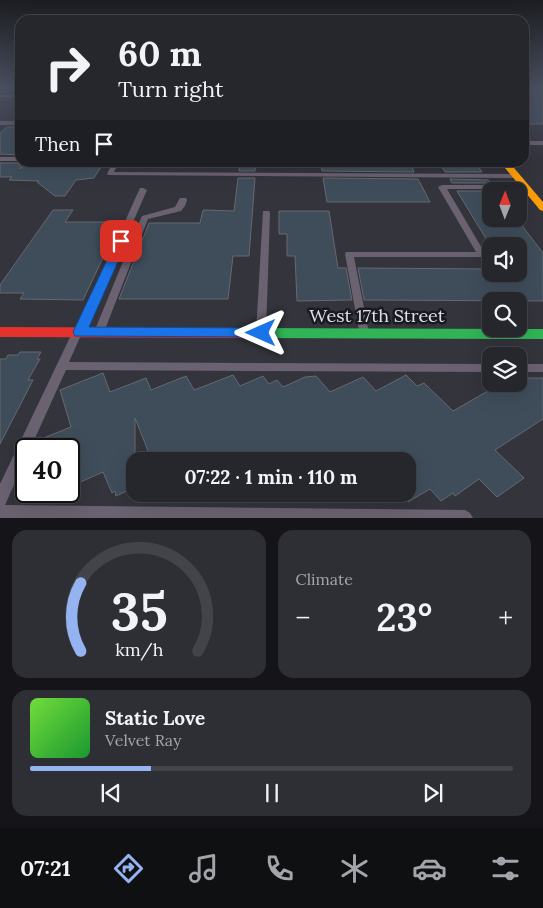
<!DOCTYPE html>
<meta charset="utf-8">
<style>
body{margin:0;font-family:Lora,serif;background:#2e2f35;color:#f1f3f6;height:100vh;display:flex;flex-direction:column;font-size:19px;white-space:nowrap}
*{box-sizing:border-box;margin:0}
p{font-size:16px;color:#a4a5aa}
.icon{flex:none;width:28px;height:28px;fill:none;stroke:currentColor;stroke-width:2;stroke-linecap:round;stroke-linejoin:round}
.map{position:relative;height:518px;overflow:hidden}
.drawer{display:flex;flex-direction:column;gap:12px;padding:12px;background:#151519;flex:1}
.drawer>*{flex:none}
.banner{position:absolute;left:15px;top:15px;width:514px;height:152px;border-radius:15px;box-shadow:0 5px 20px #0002,0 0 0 1px #424449;background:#26272d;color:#f1f3f6;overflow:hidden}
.needle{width:32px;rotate:1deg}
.fabs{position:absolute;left:482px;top:182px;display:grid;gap:10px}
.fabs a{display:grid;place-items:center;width:45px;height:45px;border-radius:10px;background:#26272d;box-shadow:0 5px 20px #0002,0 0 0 1px #424449;font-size:25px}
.speed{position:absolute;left:15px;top:438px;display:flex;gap:10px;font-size:25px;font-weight:700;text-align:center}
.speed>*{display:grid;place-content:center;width:65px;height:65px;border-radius:50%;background:#26272d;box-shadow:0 5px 20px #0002,0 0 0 1px #424449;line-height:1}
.speed .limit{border:2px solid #111;border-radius:8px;background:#fff;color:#111}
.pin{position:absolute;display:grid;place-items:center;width:42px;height:42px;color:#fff;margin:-21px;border-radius:10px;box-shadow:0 2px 8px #0006}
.me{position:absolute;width:55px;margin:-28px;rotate:270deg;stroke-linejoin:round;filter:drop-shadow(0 0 4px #0008)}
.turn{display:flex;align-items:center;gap:18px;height:105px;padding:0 20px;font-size:22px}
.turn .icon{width:65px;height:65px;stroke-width:2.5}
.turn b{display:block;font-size:35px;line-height:42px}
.then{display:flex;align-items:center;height:48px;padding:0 20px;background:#0003;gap:10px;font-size:19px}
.big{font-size:38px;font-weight:700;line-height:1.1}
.drawer .tile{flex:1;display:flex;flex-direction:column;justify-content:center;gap:8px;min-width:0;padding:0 18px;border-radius:15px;background:#2e2f35}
.drawer .dial{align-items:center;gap:0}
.dial svg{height:130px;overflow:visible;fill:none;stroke:#424449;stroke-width:7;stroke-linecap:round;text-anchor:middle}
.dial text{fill:#f1f3f6;stroke:none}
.song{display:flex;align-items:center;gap:15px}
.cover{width:60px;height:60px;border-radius:8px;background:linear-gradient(135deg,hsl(100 70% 55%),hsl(130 70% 35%))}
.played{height:5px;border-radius:2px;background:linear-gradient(90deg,#95b2f1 25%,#424449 25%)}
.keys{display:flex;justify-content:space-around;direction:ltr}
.heat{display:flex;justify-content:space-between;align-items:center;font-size:28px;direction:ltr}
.drawer .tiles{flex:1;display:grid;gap:12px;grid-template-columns:1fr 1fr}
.tile:last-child{grid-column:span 2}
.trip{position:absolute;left:126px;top:452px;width:290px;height:50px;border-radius:15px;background:#26272d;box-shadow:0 5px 20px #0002,0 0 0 1px #424449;font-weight:700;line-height:50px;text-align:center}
.tab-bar{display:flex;height:80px;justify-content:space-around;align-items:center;background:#0f1012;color:#a4a5aa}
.tab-bar .icon{width:35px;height:35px}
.tab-bar .on{color:#95b2f1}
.tab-bar b{font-size:22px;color:#f1f3f6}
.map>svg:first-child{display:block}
.building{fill:#3f4d5b;stroke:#66696f}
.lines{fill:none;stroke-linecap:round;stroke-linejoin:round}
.lane{fill:#6b6271;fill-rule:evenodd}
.fast{fill:#30b455;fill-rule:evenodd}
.slow{fill:#ff9f0a;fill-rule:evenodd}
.jam{fill:#e5322d;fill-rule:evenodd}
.route{fill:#1a73e8;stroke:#114b97}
.labels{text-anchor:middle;stroke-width:5;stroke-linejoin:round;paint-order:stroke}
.near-street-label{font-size:18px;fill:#dfe1ea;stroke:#191a20}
</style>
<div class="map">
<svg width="543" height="518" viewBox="0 0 543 518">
<rect width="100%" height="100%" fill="#33343c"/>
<path class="building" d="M524 90H543V124H524Z
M7 127H20V155L0 154V133Z
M240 162H256L255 171H239Z
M320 162H410L414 172 322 171Z
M439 162H475L482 172H445Z
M0 163H20V169L25 164H103L94 178 76 180 65 196H55L37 182 39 181 9 180 12 177H0Z
M238 178H255L249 256H233L228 299H119L149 223H200L203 210 234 211Z
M323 178 418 179 430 202H327Z
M450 179 488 180 491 183H452Z
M457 191H491V219H517L543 253V301L364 300 358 268 491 269V274H519V246L491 247Z
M53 210H73L65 222H120L83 300 20 299 24 293H0V285Z
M279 211H329L338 268H346L352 300 297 301 295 256H287V234H279Z
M20 352H41L37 359H40L28 380H33L0 444V359H6L8 355H18Z
M103 373 110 392 146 378 151 390 186 376 194 390 233 375 240 386 263 376 269 384 277 380 283 387 305 377 316 376 330 392 363 377 376 391 406 375 417 386 424 383 453 411 500 384H519V381L527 378H543V419L495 450 524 478 497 497 479 479 455 496 453 493 441 501 430 489 408 502V461H152L135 418V487L116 496 115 491 112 493 103 472 69 487V449H32L36 441 71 427 60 390Z"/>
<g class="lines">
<path class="lane" d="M0 95H20V97H0Z
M0 121H20V125H0Z
M524 141H543V145H524Z
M0 157H20V161H0Z
M113 162H119L114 172 515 174 518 176 515 178 108 175 107 174Z
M442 185H525L529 187 525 189H447L486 255 485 257H354L369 333 368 336H360L345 254 346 252H476L438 187Z
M140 188H143L147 190 85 332 81 335 69 362 491 364V372L66 370 30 449H26V458L5 505 465 510 470 513 473 518H0V484L72 333 76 330Z
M180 198H186L187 200 185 206 181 211 148 219 104 332 103 335H95L94 332 141 218 142 216 175 207Z
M263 211H269L270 213 266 333 265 336H257L256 333Z
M519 364H543V372H519Z"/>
<path class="fast" d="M255 328 543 329V339L255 338 250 336 248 333 250 330Z"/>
<path class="slow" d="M500 162H509L543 202V211L540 210Z"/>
<path class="jam" d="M0 327 255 328 260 330 262 333 260 336 255 338 0 337Z"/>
</g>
<linearGradient id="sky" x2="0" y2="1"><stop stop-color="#1c1d21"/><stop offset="0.55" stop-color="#4a5061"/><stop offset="1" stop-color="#4a5061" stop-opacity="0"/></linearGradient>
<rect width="543" height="161" fill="url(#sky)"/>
<path class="route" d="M121 238 127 241 89 327 261 328 268 333 266 337 75 336 73 332 116 241Z"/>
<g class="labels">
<g class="near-street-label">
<text x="377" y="322">West 17th Street</text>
</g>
</g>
</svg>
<div class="fabs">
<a><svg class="needle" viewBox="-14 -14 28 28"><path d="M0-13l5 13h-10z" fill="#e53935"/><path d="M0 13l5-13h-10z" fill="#a4a5aa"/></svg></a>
<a><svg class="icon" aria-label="sound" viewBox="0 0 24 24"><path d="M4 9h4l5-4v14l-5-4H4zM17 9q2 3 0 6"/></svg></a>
<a><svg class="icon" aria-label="search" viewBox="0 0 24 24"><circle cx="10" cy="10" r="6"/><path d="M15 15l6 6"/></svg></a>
<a><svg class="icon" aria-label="layers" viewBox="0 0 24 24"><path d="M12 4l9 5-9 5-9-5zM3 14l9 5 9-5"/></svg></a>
</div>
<div class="speed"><div class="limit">40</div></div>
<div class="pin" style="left:121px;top:241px;background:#d93025"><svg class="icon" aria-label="arrive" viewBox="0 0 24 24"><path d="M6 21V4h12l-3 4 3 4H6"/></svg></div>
<svg class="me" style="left:261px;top:333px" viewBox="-20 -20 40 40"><path d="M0-17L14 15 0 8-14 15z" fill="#1a73e8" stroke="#fff" stroke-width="4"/></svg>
<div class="trip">07:22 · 1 min · 110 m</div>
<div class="banner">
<div class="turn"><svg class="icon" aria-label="right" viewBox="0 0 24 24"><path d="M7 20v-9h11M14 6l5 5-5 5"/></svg><div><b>60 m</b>Turn right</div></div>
<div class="then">Then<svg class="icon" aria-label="arrive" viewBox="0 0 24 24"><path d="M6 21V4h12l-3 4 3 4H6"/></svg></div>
</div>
</div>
<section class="drawer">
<div class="tiles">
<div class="tile dial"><svg viewBox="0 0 100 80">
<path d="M14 69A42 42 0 1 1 86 69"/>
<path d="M14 69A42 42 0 0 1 14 27" stroke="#95b2f1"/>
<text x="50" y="56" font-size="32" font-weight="700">35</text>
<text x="50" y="72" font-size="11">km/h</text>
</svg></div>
<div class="tile"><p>Climate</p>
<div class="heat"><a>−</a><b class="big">23°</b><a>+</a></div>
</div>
<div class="tile">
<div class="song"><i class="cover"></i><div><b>Static Love</b><p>Velvet Ray</p></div></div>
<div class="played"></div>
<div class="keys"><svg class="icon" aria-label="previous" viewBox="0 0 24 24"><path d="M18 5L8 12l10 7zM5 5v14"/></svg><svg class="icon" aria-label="pause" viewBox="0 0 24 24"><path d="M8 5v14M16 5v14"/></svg><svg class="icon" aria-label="next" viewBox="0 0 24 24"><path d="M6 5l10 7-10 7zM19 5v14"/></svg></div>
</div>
</div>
</section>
<nav class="tab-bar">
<b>07:21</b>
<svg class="icon on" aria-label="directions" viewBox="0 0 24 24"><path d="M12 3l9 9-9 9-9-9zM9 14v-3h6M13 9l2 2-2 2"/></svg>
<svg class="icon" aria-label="music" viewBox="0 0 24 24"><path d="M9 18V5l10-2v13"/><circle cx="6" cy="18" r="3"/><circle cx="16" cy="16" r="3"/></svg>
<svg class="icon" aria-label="phone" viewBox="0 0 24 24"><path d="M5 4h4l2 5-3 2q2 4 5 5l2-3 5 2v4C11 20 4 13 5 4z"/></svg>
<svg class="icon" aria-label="climate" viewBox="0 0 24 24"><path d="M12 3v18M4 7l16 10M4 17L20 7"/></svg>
<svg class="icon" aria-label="car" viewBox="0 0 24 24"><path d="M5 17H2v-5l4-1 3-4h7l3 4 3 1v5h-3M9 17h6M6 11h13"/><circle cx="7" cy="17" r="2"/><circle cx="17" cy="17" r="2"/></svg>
<svg class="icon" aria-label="filters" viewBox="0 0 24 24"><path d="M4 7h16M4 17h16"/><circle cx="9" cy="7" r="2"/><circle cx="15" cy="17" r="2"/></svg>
</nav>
